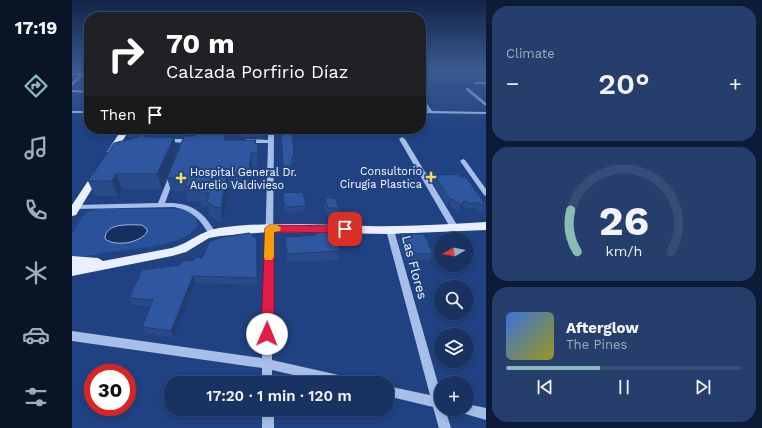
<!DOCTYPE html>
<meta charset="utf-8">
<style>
body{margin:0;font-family:"Work Sans",sans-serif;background:#253e6b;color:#f1f3f6;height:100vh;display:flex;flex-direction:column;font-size:15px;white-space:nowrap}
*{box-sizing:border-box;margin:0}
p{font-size:13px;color:#9faabe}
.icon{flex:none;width:22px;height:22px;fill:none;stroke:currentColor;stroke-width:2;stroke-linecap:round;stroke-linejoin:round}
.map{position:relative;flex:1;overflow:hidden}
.side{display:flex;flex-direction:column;gap:6px;padding:6px;background:#0d1c36;width:276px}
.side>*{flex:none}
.hud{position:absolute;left:12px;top:12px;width:342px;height:122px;border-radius:16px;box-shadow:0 2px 6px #0003,0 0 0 1px #364d77;background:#202124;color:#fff;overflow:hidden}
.needle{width:26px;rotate:261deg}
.tools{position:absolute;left:362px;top:232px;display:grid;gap:8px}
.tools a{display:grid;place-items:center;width:40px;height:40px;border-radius:50%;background:#183262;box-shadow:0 2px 6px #0003,0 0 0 1px #364d77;font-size:20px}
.speed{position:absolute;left:12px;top:364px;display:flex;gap:8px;font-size:20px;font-weight:700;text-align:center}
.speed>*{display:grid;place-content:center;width:52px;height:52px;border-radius:50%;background:#183262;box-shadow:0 2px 6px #0003,0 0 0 1px #364d77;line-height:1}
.speed .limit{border:6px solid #d22;background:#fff;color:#111}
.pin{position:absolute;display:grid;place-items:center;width:34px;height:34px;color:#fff;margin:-17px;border-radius:8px;box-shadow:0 2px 6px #0006}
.me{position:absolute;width:44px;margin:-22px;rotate:1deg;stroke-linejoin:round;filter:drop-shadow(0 0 3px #0008)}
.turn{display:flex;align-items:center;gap:14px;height:84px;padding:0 16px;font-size:18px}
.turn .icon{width:52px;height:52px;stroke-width:2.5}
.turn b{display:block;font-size:28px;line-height:34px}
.then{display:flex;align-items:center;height:38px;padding:0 16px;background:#0003;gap:8px;font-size:15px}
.big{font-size:30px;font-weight:600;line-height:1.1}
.side .widget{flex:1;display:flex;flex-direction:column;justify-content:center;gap:6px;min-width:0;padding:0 14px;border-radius:16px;background:#253e6b}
.side .dial{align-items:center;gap:0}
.dial svg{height:104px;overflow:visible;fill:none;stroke:#364d77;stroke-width:7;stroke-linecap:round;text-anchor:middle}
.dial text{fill:#f1f3f6;stroke:none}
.song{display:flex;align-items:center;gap:12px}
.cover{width:48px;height:48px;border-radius:6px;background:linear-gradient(135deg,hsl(220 70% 55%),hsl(60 70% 35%))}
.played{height:4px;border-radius:2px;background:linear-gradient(90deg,#8bbbb9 40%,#364d77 40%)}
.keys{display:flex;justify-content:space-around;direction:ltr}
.heat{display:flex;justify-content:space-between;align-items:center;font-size:22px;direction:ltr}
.trip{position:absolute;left:92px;top:376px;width:230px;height:40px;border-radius:16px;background:#183262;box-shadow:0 2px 6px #0003,0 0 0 1px #364d77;font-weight:600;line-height:40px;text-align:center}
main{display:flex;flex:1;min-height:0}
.tab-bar{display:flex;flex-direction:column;width:72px;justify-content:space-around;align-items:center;background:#0a1427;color:#9faabe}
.tab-bar .icon{width:28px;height:28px}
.tab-bar .current{color:#8bbbb9}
.tab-bar b{font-size:18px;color:#f1f3f6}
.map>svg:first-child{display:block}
.green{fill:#2a529a}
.water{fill:#162f61;stroke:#9ab8ea}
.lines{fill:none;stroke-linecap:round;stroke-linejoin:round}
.minor{fill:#a6bee8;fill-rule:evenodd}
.major{fill:#e9effe;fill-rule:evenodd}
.wall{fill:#284b89}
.shaded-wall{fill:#213d6f}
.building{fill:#2f579f;stroke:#213d6f}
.route{fill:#e11d48;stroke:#92132f}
.slow{fill:#f59e0b}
.poi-dot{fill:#f6da67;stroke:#204282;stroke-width:1.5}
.labels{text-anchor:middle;stroke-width:4;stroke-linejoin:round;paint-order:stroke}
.poi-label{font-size:11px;fill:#fff;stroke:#204282;text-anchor:end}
.near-street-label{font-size:13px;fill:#fff;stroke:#204282}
</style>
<main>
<nav class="tab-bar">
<b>17:19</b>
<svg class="icon current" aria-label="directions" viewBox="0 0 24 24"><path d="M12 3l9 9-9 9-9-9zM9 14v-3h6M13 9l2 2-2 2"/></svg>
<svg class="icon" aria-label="music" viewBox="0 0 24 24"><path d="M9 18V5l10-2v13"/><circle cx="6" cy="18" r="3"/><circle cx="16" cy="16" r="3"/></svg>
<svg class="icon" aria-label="phone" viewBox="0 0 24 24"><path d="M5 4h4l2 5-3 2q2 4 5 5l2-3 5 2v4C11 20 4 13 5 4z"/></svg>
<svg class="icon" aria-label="climate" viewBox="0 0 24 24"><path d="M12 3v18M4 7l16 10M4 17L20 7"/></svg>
<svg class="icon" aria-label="car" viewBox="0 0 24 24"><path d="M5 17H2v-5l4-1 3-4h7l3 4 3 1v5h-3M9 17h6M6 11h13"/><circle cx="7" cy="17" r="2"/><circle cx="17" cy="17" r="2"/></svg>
<svg class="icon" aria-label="filters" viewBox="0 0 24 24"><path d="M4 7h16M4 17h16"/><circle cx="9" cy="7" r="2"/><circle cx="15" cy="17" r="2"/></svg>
</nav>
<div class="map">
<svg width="414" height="428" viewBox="0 0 414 428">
<rect width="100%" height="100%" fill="#204282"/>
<path class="green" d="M29 209H110C118 212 127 215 125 225 123 230 117 235 112 237 93 247 67 248 46 251 31 253 15 257 0 256V234L11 216 16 211Z"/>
<path class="water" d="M70 225 75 229V232C68 243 44 247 33 239 33 222 58 225 70 225Z"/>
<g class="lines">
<path class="minor" d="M0 73H17V75H11L0 86V83L7 75H0Z
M404 82H414V84H403L402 83Z
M394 88H396L414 103V106L394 90Z
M0 90 17 91V93L0 92Z
M349 98H351L360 111 414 112V114L349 113V111H356L349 102Z
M0 111H17V113H0Z
M136 129H142L140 132 138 133 135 131Z
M196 129H202L200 360 280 378 284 379 285 383H256L200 370V383H190V368L0 341V331L190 358 196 143H175L172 141 175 139 196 140Z
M330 137 333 139 385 225 386 227 385 229H379L327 139Z
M95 139H118L121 141 118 143 93 142V140Z
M391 159 393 160 414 189V196L412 195 388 161Z
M100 174 103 176 93 203C119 202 131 211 144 233L143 235H137C129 220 120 210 102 207L4 209 1 207 4 205 86 203 97 176Z
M318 227 321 228 322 230 369 394V409H373L379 428H367L361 407 315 396V386L358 395 314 230 315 228Z
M395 404 414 408V420L390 413 388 409H395Z
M190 409H202V428H190Z"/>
<path class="major" d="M50 129H58L42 154H36L35 152Z
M25 171 29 174 4 215 0 216V205L22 172Z
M414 222V230L318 234 197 232 148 236 137 238 114 252 100 256 0 276V266H3H0V256L26 258 31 261 100 248C118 243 128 231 147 228 196 221 247 225 296 226 335 227 375 224 414 222Z"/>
</g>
<path class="wall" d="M57 129H82L78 136V137L105 151 90 189H50L46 196H23L16 181 61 138H57L55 132Z
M168 129H190V137H169Z
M209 129 222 157V164H220V173H211Z
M154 132 155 140H184V144H186L187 157 186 166H180L178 187H157L151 222 145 221 138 216 136 206 130 207 129 201H116L114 191H99L95 178 123 136Z
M362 175 388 177 414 205V209L412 212 399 207 397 210 390 206 386 211 377 205 375 206 360 180Z
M211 193 234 206 233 211 216 213 212 210Z
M253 198 267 208 266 213 255 214 252 204Z
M243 228 268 251 266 260 215 262 213 245V237L242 235Z
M328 234 361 254 358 260H332L326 240Z
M185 239 186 285 123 283 102 338 74 333 70 327 79 306 61 305 57 298 108 265Z"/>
<path class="shaded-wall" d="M76 129H82L78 136 81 144 73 137Z
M154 132 155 145 152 140Z
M102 137 105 151 90 189 85 174Z
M186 144 187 157 186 166Z
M179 153 180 166 178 187 177 174Z
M44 174 50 189 46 196 40 181Z
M155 174 157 187 151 222 149 208Z
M380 199 377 205 375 206 378 200Z
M392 201 390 206 386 211 389 205Z
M185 239 186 246V285L185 278Z
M121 276 123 283 102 338 99 331Z"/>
<path class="building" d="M57 129H76V130H71L70 132H55Z
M168 129H190V132H168Z
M209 129H220L222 157H220V166H211Z
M71 130H77L73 137H102L85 174H44L40 181H16L42 143 66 137Z
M124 132H154L152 140H184L183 144H186V153H179L177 174H155L149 208 143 207 135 202 137 193H127L129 187H113L116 178H95L112 136H123Z
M386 174 388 177H394L414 205V206L402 202 400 204 392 201 389 205 380 199 378 200 362 175Z
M231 192 234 206 216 207 212 204 211 193Z
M253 198H263L267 208H256Z
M261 227 268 251 215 254 213 237 244 235 243 228Z
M177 233 185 239V278L121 276 99 331 70 327 81 300 57 298 70 270 108 265 110 261 122 260 123 257 130 258 138 241 151 237Z
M328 234H352L361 254H334Z"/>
<linearGradient id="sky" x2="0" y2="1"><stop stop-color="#122448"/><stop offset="0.54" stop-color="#3c5a92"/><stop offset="1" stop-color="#3c5a92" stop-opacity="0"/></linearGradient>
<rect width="414" height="130" fill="url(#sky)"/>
<path class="route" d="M197 225 273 226 278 229 273 233 202 232V334L200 338 195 340 191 338 189 334 193 228Z"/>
<path class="slow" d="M197 225H205L209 228 208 231 202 232V257L200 260H193L192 257 193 228Z"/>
<g class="poi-dot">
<path d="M357 171h4v4h4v4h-4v4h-4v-4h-4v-4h4z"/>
<path d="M107 172h4v4h4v4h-4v4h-4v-4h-4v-4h4z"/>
</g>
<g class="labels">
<g class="poi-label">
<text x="350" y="175">Consultorio<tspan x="350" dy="13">Cirugia Plastica</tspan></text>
<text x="118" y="176" text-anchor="start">Hospital General Dr.<tspan x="118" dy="13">Aurelio Valdivieso</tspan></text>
</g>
<g class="near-street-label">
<text transform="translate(343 267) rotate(75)" y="5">Las Flores</text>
</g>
</g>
</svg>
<div class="tools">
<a><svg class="needle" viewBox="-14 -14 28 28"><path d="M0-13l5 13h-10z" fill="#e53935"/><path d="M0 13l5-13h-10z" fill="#9faabe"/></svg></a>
<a><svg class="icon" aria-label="search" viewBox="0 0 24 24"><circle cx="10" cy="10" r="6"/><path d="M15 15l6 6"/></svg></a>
<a><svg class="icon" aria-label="layers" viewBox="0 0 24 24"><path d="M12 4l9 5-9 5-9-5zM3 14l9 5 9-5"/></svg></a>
<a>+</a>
</div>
<div class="speed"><div class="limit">30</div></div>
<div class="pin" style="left:273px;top:229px;background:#d93025"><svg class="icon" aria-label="arrive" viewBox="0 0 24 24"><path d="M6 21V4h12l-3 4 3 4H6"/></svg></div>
<svg class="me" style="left:195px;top:334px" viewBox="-20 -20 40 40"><circle r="19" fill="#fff"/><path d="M0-13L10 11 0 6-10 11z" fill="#e11d48"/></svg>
<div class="trip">17:20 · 1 min · 120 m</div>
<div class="hud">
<div class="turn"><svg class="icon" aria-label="right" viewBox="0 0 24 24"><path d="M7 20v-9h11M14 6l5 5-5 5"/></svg><div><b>70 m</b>Calzada Porfirio Díaz</div></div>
<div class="then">Then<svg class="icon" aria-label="arrive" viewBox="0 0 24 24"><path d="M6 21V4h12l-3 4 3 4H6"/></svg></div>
</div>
</div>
<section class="side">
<div class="widget"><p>Climate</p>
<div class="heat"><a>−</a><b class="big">20°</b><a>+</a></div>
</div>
<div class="widget dial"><svg viewBox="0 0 100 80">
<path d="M14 69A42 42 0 1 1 86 69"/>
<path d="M14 69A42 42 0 0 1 9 37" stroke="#8bbbb9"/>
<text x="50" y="56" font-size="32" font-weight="700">26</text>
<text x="50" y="72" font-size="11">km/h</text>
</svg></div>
<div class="widget">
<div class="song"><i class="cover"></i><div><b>Afterglow</b><p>The Pines</p></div></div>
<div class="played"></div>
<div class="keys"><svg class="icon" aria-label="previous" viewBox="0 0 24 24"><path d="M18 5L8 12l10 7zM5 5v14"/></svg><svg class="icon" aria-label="pause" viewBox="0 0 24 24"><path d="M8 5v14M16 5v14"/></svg><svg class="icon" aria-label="next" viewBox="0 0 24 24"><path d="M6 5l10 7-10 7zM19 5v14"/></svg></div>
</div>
</section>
</main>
